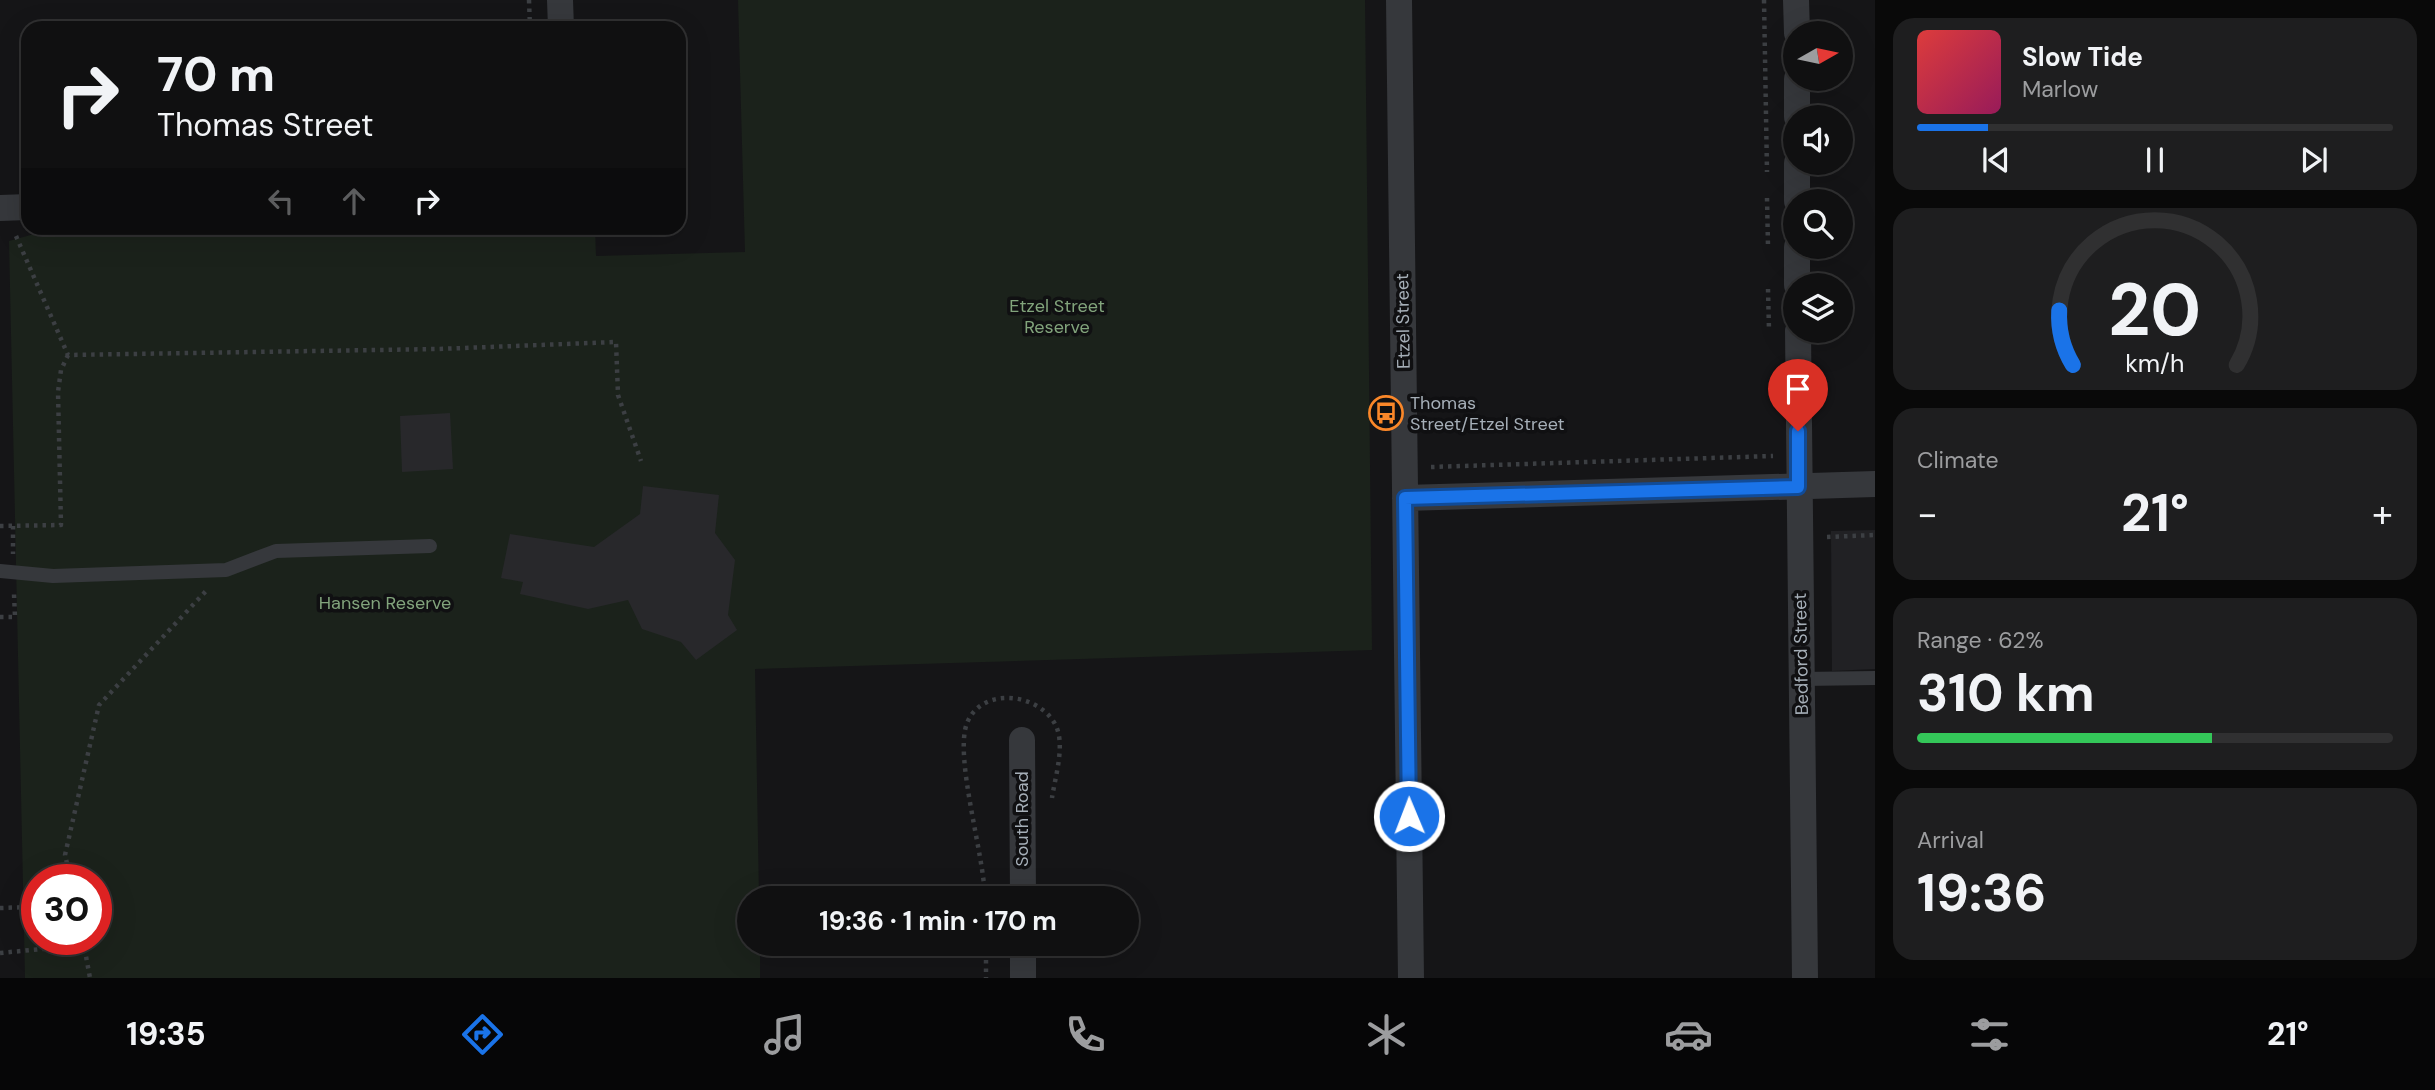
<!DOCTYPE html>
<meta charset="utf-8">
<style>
body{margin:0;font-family:"DM Sans",sans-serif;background:#1e1e1f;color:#f1f3f6;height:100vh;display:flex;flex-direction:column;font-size:26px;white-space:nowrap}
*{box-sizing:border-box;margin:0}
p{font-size:23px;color:#9c9d9f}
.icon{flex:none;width:38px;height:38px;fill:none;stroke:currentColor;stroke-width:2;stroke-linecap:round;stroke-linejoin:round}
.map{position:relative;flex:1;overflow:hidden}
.details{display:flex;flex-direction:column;gap:18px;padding:18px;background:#090909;width:560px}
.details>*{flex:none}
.hud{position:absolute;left:21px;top:21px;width:665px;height:214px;border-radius:21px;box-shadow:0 7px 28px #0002,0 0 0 2px #303031;background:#101011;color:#f1f3f6;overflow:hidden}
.needle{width:46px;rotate:81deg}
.tools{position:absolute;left:1783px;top:21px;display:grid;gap:14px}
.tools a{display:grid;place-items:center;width:70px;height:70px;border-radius:50%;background:#101011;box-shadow:0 7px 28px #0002,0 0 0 2px #303031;font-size:35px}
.speed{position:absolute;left:21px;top:864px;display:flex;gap:14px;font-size:35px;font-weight:700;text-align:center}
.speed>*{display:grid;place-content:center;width:91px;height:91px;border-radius:50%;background:#101011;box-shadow:0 7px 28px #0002,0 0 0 2px #303031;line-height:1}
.speed .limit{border:10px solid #d22;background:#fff;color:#111}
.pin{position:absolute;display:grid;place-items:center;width:60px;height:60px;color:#fff;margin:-72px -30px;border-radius:50% 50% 50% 0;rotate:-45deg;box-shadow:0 0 7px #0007}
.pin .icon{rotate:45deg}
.me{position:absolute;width:77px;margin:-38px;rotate:359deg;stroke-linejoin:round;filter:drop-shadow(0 0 5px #0008)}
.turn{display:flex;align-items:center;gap:24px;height:147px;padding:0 21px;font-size:32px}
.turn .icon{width:91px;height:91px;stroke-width:2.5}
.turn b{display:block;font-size:49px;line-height:60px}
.lanes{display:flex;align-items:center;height:66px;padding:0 21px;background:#0003;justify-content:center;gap:35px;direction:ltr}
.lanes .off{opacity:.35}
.big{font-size:52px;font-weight:700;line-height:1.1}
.details .widget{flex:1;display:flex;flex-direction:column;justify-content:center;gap:10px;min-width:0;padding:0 24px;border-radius:21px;background:#1e1e1f}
.details .dial{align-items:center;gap:0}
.dial svg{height:182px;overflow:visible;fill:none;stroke:#303031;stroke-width:7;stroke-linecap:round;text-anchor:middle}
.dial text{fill:#f1f3f6;stroke:none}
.song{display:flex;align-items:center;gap:21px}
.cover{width:84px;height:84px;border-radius:10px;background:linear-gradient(135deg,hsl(0 70% 55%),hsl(330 70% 35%))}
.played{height:7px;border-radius:4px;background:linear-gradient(90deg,#1a73e8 15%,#303031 15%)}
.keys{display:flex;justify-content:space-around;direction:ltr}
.heat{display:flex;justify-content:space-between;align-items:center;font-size:38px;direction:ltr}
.charge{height:10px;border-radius:5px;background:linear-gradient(90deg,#34c759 62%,#303031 0)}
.trip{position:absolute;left:737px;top:886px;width:402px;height:70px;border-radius:35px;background:#101011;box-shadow:0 7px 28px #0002,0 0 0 2px #303031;font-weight:700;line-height:70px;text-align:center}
.tab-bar{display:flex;height:112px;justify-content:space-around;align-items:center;background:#060607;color:#9c9d9f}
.tab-bar .icon{width:49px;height:49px}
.tab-bar .active{color:#1a73e8}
.tab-bar b{font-size:32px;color:#f1f3f6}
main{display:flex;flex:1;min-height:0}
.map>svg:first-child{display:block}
.built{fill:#212124}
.green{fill:#1b221b;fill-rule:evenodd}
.building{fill:#28282b}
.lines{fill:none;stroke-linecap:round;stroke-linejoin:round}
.path{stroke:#3c3f43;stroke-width:4.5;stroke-dasharray:3.5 5;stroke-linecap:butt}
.service{stroke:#36383c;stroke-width:14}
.minor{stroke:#36383c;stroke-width:26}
.route-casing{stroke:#114b97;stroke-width:18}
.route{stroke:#1a73e8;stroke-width:12}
.labels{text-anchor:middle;stroke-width:7;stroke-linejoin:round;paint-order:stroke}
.park-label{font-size:18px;fill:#82a47c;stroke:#101012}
.street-label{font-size:18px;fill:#a6afb8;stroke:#101012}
.poi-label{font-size:18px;fill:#a6afb8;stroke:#101012;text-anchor:start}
</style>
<main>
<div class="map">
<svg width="1875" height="978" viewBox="0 0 1875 978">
<rect width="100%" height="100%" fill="#151517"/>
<path class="built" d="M1875 530V669L1832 671 1831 531Z"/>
<path class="green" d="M738 0H1365L1372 650 755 669 759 898H749V943H760V978H25L9 241 45 231 180 228H595L596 256 745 252ZM37 880H96V940H37Z"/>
<path class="building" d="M450 413 453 469 402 472 400 416Z
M643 486 719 495 715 533 735 560 728 615 737 630 696 660 681 642 642 629 628 600 588 609 520 594 523 582 501 578 510 534 594 547 640 514Z"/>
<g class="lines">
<path class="path" d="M529 0 530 28
M1764 0 1767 172
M1767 198 1768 246
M45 229 61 228
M16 236 68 355 438 349 616 342 618 395 641 461
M1768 289 1769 330
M1431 467 1773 456
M0 526 61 525 58 392 61 370 68 355
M13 526V554
M1827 537 1875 535
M0 617H15L14 594
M71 880 65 855 99 705 206 591
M985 898C984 854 954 757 967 723 982 686 1038 693 1055 724 1066 744 1055 777 1052 798
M0 908 30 907
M83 940 90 978
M986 943V978
M0 953 84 945"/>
<path class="service" d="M0 571 53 576 226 570 276 551 430 546
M1802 679 1875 678"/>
<path class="minor" d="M560 0 561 28
M1399 0 1411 978
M1796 0 1797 33
M1797 79V117
M1797 163V201
M0 208 28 207
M1797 247V285
M1798 331 1805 978
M1405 498 1875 484
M1022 740 1023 898
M1023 943V978"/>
</g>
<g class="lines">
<g class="route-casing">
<path id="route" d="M1409 816 1405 498 1798 487V431"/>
</g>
<use href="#route" class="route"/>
</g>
<defs>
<g id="bus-ring" transform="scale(1.75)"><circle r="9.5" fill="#101012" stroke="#fa8729" stroke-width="1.5"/><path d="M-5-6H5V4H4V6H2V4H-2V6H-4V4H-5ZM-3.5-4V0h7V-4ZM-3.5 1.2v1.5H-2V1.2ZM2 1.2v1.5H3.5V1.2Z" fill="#fa8729"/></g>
</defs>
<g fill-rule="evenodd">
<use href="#bus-ring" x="1386" y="413"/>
</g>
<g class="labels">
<g class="park-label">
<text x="1057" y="312">Etzel Street<tspan x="1057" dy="21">Reserve</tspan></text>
<text x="385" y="609">Hansen Reserve</text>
</g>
<g class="street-label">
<text transform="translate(1403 321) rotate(-91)" y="6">Etzel Street</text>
<text transform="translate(1801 654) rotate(-91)" y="6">Bedford Street</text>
<text transform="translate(1022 819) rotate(-90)" y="6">South Road</text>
</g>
<g class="poi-label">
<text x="1410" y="409">Thomas<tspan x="1410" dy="21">Street/Etzel Street</tspan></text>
</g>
</g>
</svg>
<div class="tools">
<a><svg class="needle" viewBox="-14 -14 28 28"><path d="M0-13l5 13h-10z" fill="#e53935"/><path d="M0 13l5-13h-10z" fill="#9c9d9f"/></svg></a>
<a><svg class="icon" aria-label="sound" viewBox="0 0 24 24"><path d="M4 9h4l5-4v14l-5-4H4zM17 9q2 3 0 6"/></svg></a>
<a><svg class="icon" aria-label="search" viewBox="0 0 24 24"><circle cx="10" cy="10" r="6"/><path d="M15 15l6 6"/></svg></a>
<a><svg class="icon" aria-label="layers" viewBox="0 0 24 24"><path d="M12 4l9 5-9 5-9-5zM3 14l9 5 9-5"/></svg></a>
</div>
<div class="speed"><div class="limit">30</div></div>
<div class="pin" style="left:1798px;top:431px;background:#d93025"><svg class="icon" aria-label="arrive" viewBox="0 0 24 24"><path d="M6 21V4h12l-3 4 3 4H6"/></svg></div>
<svg class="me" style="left:1409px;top:816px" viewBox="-20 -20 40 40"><circle r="17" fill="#1a73e8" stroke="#fff" stroke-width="3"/><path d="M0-11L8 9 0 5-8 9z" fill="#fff"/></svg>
<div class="trip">19:36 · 1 min · 170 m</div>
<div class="hud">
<div class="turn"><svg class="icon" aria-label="right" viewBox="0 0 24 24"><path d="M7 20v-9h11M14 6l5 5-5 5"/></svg><div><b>70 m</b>Thomas Street</div></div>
<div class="lanes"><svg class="icon off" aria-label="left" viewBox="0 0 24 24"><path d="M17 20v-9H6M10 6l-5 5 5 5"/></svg><svg class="icon off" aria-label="ahead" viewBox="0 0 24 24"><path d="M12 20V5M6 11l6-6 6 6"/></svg><svg class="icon" aria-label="right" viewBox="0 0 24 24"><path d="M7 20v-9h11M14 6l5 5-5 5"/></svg></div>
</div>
</div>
<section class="details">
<div class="widget">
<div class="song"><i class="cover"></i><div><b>Slow Tide</b><p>Marlow</p></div></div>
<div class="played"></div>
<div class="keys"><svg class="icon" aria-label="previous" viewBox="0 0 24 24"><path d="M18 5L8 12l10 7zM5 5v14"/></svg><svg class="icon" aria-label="pause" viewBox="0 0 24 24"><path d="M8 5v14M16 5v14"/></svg><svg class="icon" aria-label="next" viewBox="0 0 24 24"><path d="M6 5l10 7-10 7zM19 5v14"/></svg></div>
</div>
<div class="widget dial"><svg viewBox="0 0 100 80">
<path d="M14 69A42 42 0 1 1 86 69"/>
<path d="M14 69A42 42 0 0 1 8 45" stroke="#1a73e8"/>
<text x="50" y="56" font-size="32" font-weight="700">20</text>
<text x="50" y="72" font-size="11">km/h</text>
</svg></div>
<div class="widget"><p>Climate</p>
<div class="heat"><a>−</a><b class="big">21°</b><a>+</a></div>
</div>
<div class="widget"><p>Range · 62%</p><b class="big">310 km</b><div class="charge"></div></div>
<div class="widget"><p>Arrival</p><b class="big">19:36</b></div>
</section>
</main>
<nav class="tab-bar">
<b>19:35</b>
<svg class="icon active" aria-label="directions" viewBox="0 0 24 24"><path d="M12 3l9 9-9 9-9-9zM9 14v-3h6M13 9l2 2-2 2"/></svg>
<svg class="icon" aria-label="music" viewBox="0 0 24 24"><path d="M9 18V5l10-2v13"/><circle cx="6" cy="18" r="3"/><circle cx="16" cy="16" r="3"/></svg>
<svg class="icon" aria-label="phone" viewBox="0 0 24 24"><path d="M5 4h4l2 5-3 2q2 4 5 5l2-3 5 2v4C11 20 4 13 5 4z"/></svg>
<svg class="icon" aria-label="climate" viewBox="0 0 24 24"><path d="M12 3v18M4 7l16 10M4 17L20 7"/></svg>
<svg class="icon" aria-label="car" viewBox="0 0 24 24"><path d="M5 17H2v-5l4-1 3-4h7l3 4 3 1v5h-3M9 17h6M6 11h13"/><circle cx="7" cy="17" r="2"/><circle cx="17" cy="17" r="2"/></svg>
<svg class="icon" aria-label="filters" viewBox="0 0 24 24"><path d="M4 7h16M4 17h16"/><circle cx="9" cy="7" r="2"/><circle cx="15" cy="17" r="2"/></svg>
<b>21°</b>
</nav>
